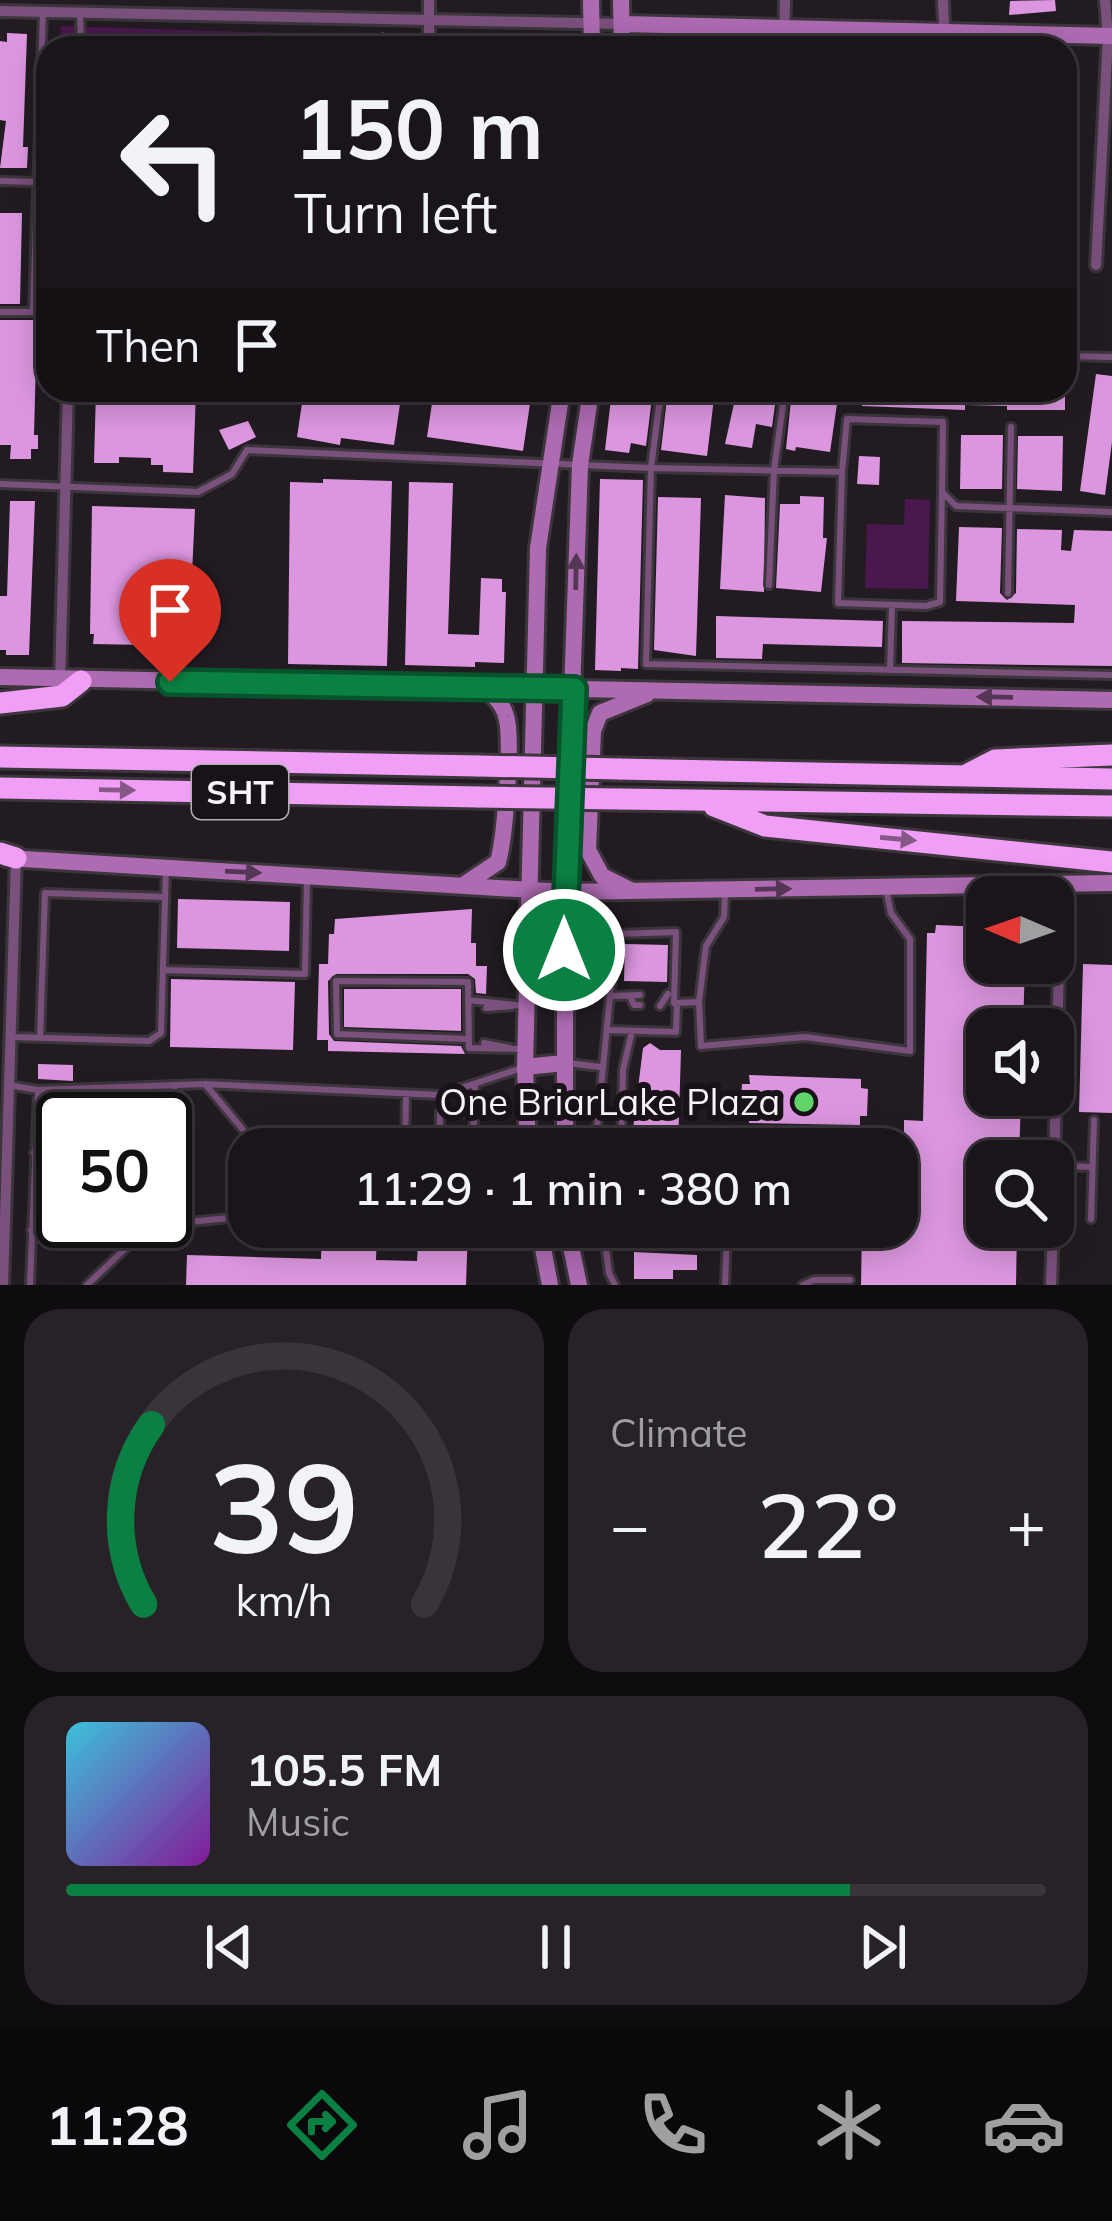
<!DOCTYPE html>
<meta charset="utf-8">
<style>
body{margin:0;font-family:Mulish,sans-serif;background:#272227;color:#f1f3f6;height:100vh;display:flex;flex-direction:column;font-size:45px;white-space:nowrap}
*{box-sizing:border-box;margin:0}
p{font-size:39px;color:#9f9fa2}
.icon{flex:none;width:66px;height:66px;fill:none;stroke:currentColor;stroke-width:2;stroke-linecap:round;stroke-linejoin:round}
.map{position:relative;height:1285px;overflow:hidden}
.side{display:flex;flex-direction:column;gap:24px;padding:24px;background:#0e0c0e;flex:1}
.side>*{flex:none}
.top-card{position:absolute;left:36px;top:36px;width:1041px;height:366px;border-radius:36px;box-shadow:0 6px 30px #0003,0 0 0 3px #383439;background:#1a151a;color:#f1f3f6;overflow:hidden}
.needle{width:78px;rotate:272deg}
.controls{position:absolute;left:966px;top:876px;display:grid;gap:24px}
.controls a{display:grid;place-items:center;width:108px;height:108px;border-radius:24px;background:#1a151a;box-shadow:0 6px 30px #0003,0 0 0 3px #383439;font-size:60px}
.speed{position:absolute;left:36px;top:1092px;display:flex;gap:24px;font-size:60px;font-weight:700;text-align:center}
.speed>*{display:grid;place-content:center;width:156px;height:156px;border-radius:50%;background:#1a151a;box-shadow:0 6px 30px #0003,0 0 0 3px #383439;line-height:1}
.speed .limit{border:6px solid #111;border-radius:18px;background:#fff;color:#111}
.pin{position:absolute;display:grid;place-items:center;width:102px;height:102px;color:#fff;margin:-123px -51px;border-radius:50% 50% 50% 0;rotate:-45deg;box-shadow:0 0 12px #0007}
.pin .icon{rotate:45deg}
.me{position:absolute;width:132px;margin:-66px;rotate:0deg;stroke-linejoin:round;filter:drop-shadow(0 0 9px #0008)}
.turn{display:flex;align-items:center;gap:42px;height:252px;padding:0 60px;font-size:54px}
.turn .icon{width:156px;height:156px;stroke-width:2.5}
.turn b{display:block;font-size:84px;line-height:102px}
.then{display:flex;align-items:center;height:114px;padding:0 60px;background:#0003;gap:24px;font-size:45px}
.big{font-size:90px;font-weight:600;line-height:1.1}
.side .tile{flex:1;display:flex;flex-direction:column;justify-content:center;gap:18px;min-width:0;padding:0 42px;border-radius:36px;background:#272227}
.side .dial{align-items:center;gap:0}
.dial svg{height:312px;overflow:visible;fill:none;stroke:#383439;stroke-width:7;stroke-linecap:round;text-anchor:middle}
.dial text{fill:#f1f3f6;stroke:none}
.song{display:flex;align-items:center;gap:36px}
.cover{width:144px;height:144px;border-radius:18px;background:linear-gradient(135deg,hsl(190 70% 55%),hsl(290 70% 35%))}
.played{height:12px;border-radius:6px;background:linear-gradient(90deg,#0b8043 80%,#383439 80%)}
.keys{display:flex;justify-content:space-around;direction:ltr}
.heat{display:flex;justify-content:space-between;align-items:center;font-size:66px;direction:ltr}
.side .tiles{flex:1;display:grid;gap:24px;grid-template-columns:1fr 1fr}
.tile:last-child{grid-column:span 2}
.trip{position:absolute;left:228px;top:1128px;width:690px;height:120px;border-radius:36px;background:#1a151a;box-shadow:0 6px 30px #0003,0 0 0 3px #383439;font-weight:600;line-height:120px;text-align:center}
.menu{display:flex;height:192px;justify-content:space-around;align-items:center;background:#0a080a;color:#9f9fa2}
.menu .icon{width:84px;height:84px}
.menu .active{color:#0b8043}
.menu b{font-size:54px;color:#f1f3f6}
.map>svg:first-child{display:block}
.green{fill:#4a174e}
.building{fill:#dc96df}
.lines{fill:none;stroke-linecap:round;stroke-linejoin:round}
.lane-casing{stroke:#3c363c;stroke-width:12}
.street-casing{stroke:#3c363c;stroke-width:16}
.secondary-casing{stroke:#3c363c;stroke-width:22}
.highway-casing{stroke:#3c363c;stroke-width:27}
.path{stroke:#706a70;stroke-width:3;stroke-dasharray:9 6;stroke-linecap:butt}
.lane{stroke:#7a507c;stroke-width:6}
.street{stroke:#7a507c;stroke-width:10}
.secondary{stroke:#ae6bb2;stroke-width:16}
.highway{stroke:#f19ef6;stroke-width:21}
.highway-bridge-casing{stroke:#3c363c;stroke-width:27;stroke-linecap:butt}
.highway-bridge{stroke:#f19ef6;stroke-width:21}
.oneway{fill:#553656}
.oneway2{fill:#855888}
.route-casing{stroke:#07532c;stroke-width:30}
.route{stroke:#0b8043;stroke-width:21}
.poi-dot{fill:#61d46a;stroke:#191319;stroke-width:4.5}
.labels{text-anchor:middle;stroke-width:12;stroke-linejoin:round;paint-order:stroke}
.shield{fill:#191319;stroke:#b5b0b5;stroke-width:3}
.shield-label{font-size:33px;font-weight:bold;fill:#f8f3f8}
.poi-label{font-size:36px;fill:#f8f3f8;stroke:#191319;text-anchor:end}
</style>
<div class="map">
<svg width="1112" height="1285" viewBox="0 0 1112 1285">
<rect width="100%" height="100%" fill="#221c22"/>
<path class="green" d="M61 26 409 37 417 48H60Z
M905 499 930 500 928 589 865 588 867 524 904 525Z"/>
<path class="building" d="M1055 0 1056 11 1009 15 1010 1Z
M7 33 27 34 23 147H28L27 168H0L6 121 0 120V41L7 42Z
M0 213H22L20 304H0Z
M0 320H37L34 435H38V449H31V459H10L11 445H0Z
M1096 374 1112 376V442L1105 495 1080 491Z
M96 390H196L193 473 163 472V465H151V458L119 457V463H94Z
M304 390H402L394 445 341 438 340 445 297 437Z
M434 390H532L523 451 427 437Z
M612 390H653L646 446 631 443 629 453 605 450Z
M668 390H715L707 456 661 450Z
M737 390H777L772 427 756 424 752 448 725 444Z
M792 390H839L830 452 796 447 795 451 786 449Z
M862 390H1065V410H1007V406L965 405V410L862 406Z
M248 421 256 437 229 450 219 430Z
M961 435H1003L1002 489H960Z
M1018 436H1063L1062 491 1017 489Z
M859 456 880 457 879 485 857 484Z
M323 479 392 481 387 666 288 664 290 482 323 483Z
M600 479 643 480 638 669 621 668V671L595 670Z
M409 482 453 483 448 634 479 635 481 578 502 579V592H506L504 663 475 662V667L405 665Z
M725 495 765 498 764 592 720 589Z
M800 496 824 497 823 538H827L821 592 776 588 780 504H800Z
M658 497 701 498 696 656 654 650Z
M10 501H35L29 655H6V650H0V596H7Z
M92 506 195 509 188 662 147 658V645L93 644 94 634H90Z
M959 527 1002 528 1000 593 1007 600 1016 593 1017 529 1062 530 1061 550 1071 551 1074 530 1112 531V666L902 663V621L1074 623 1075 605 956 601Z
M716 616 883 621 882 647 763 644 762 659 716 658Z
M178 899 290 902 289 951 177 948Z
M472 909 471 943H476V966H487L486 994 476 993 475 979 468 974H336L328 981 329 1034 334 1041 461 1046 465 1054 328 1051V1040H317L319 964H328L329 934H334L335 919Z
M936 925 984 927 987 963H1025L1023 1029H987V1095H1021L1019 1161H987V1227H1017L1016 1285H861L862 1227H897V1143H904V1120L923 1121 927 933H935Z
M625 944 668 945 667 982 624 981Z
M1083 964 1112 965V1113L1079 1112Z
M171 979 295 982 293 1050 170 1047Z
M344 989H461V1031L344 1027Z
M650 1043 660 1050H681L678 1149H636L635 1145H631L643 1048Z
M38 1064 73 1065V1081L38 1079Z
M749 1075 861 1079V1088L868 1089 867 1116H860V1125L749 1123V1115H740L742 1084H750Z
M322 1227H377L376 1260 417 1261 419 1227H468L466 1285H186L187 1255 321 1259Z
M634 1252 697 1255V1270H673V1279H634Z"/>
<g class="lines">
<g class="lane-casing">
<path id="lane" d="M80 13 81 48
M0 181 37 182
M0 312H33L43 12
M1065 356 1112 357
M661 390 651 468 646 664 1112 675
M842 472 847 419 943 422 942 492 956 506 1112 512
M0 484 198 492 232 474 247 450 651 468 842 472 838 603 926 606 940 602 942 492
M769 585 774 470 785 390
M1008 593 1011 427
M890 670 892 605
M163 970 305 974 307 880
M611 996 640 995
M630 996 634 1005H640
M468 1000 524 1006
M699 1002 701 1046 805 1037 910 1051V939L891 913 886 889
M660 1006 668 994
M486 1008 512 1006
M608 1030 676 1032 677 1003
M12 1037 149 1041 161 1033 166 868
M40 1038 45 893 165 897
M467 1039 337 1034 336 981 468 982 469 1048 520 1049
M484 1043 510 1048
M568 1063 600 1067
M205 1084 259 1149
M8 1085 38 1090 205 1084 440 1095 522 1068
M405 1149 406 1094
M439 1149 440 1112 474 1113
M473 1149 475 1085
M595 1149 616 934 676 932 674 1003 699 1002 706 946 724 917 725 892
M621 1149 623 1070 632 1031
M34 1153 63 1154
M165 1156 172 1157 173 1224
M172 1157 174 1085
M1054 1166 1092 1167
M1091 1219 1094 1120
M603 1227 609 1273 615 1285
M31 1230 147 1226
M603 1232 727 1233 725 1285
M30 1285 38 1091
M87 1285 149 1226 249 1216
M803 1285 814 1280H850"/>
</g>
<g class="street-casing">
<path id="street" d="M429 0V48
M943 0 945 48
M0 11 623 24
M784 48 785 0
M1096 265 1108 36 1105 0
M60 681 68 390
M1053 1210 1061 882
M3 1285 16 858
M1051 1285 1053 1227"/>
</g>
<g class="secondary-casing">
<path id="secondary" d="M591 0 592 48
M621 0 622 48
M623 24 1112 36
M0 677 1112 700
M7 858 565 892 1112 883
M465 884 498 862C505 837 513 738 506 716 502 702 493 695 482 686
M630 890 602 876 588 850 593 731 600 713 647 694
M525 1067 564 1063
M528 1149 525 1067 538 548 562 390
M565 1149V892L580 465 591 390
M539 1227 550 1285
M567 1227 579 1285"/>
</g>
<g class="highway-casing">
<path id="highway" d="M0 703 62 696 81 681
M0 757 479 766
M619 769 1112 779
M966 775 995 760 1112 755
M0 788 479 797
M620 799 1112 806
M714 806 765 826 1112 862
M0 853 16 858"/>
</g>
<path class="path" d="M166 48C212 33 270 34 317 48
M365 48 387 30"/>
<use href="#lane" class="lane"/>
<use href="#street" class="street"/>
<use href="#secondary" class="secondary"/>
<use href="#highway" class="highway"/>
<g class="highway-bridge-casing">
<path id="highway-bridge" d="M479 766 619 769
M479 797 620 799"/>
</g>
<use href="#highway-bridge" class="highway-bridge"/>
</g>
<defs><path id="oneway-solid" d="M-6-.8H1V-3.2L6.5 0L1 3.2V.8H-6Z" transform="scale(3)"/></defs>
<g class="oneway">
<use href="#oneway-solid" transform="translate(576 572) rotate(-89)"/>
<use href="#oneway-solid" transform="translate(995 697) rotate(-179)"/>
<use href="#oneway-solid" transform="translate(243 872) rotate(3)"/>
<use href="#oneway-solid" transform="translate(773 889) rotate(-1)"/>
</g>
<g class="oneway2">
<use href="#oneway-solid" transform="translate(117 790) rotate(1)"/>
<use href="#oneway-solid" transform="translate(898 839) rotate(5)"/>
</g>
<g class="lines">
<g class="route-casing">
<path id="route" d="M170 682 574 689 564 950"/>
</g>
<use href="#route" class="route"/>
</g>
<circle class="poi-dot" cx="804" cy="1102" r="12"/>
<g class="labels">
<rect class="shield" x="192" y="765" width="96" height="54" rx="9"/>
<g class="shield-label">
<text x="240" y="804">SHT</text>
</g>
<g class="poi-label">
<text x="780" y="1115">One BriarLake Plaza</text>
</g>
</g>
</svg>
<div class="controls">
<a><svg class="needle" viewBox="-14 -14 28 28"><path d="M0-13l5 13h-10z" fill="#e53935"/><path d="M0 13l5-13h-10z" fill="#9f9fa2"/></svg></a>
<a><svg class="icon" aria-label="sound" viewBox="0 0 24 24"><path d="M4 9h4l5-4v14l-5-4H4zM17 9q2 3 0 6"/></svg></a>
<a><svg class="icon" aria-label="search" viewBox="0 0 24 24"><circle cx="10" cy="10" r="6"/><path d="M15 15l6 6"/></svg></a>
</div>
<div class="speed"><div class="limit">50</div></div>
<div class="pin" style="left:170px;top:682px;background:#d93025"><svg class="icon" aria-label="arrive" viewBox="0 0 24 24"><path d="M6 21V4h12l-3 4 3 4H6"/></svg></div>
<svg class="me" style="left:564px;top:950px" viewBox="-20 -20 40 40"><circle r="17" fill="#0b8043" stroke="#fff" stroke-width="3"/><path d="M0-11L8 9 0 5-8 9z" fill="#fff"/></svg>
<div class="trip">11:29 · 1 min · 380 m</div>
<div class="top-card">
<div class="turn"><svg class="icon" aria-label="left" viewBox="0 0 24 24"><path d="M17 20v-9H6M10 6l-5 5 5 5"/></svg><div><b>150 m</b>Turn left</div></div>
<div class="then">Then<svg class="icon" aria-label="arrive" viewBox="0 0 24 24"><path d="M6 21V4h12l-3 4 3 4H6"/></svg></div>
</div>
</div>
<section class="side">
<div class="tiles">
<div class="tile dial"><svg viewBox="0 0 100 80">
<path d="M14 69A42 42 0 1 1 86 69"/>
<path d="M14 69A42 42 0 0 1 16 23" stroke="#0b8043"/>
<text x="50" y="56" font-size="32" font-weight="700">39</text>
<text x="50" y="72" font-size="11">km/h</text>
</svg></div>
<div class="tile"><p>Climate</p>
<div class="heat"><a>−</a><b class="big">22°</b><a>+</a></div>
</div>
<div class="tile">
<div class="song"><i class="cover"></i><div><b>105.5 FM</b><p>Music</p></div></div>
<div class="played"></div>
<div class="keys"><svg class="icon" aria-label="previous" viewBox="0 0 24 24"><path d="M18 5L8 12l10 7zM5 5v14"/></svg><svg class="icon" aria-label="pause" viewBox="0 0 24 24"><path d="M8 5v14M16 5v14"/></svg><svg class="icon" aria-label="next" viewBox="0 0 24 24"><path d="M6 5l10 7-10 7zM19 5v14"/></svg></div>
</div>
</div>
</section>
<nav class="menu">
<b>11:28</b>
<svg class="icon active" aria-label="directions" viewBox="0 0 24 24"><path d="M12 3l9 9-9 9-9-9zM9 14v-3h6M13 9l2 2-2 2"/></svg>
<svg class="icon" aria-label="music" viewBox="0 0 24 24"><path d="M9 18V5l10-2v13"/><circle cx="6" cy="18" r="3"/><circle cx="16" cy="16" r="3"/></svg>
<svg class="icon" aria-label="phone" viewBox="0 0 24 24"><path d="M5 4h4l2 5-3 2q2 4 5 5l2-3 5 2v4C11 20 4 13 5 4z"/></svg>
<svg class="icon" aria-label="climate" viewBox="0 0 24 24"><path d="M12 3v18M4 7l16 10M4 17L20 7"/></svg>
<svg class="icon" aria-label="car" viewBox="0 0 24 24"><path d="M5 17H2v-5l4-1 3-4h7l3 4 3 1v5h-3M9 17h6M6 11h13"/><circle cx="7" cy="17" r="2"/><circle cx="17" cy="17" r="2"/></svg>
</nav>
